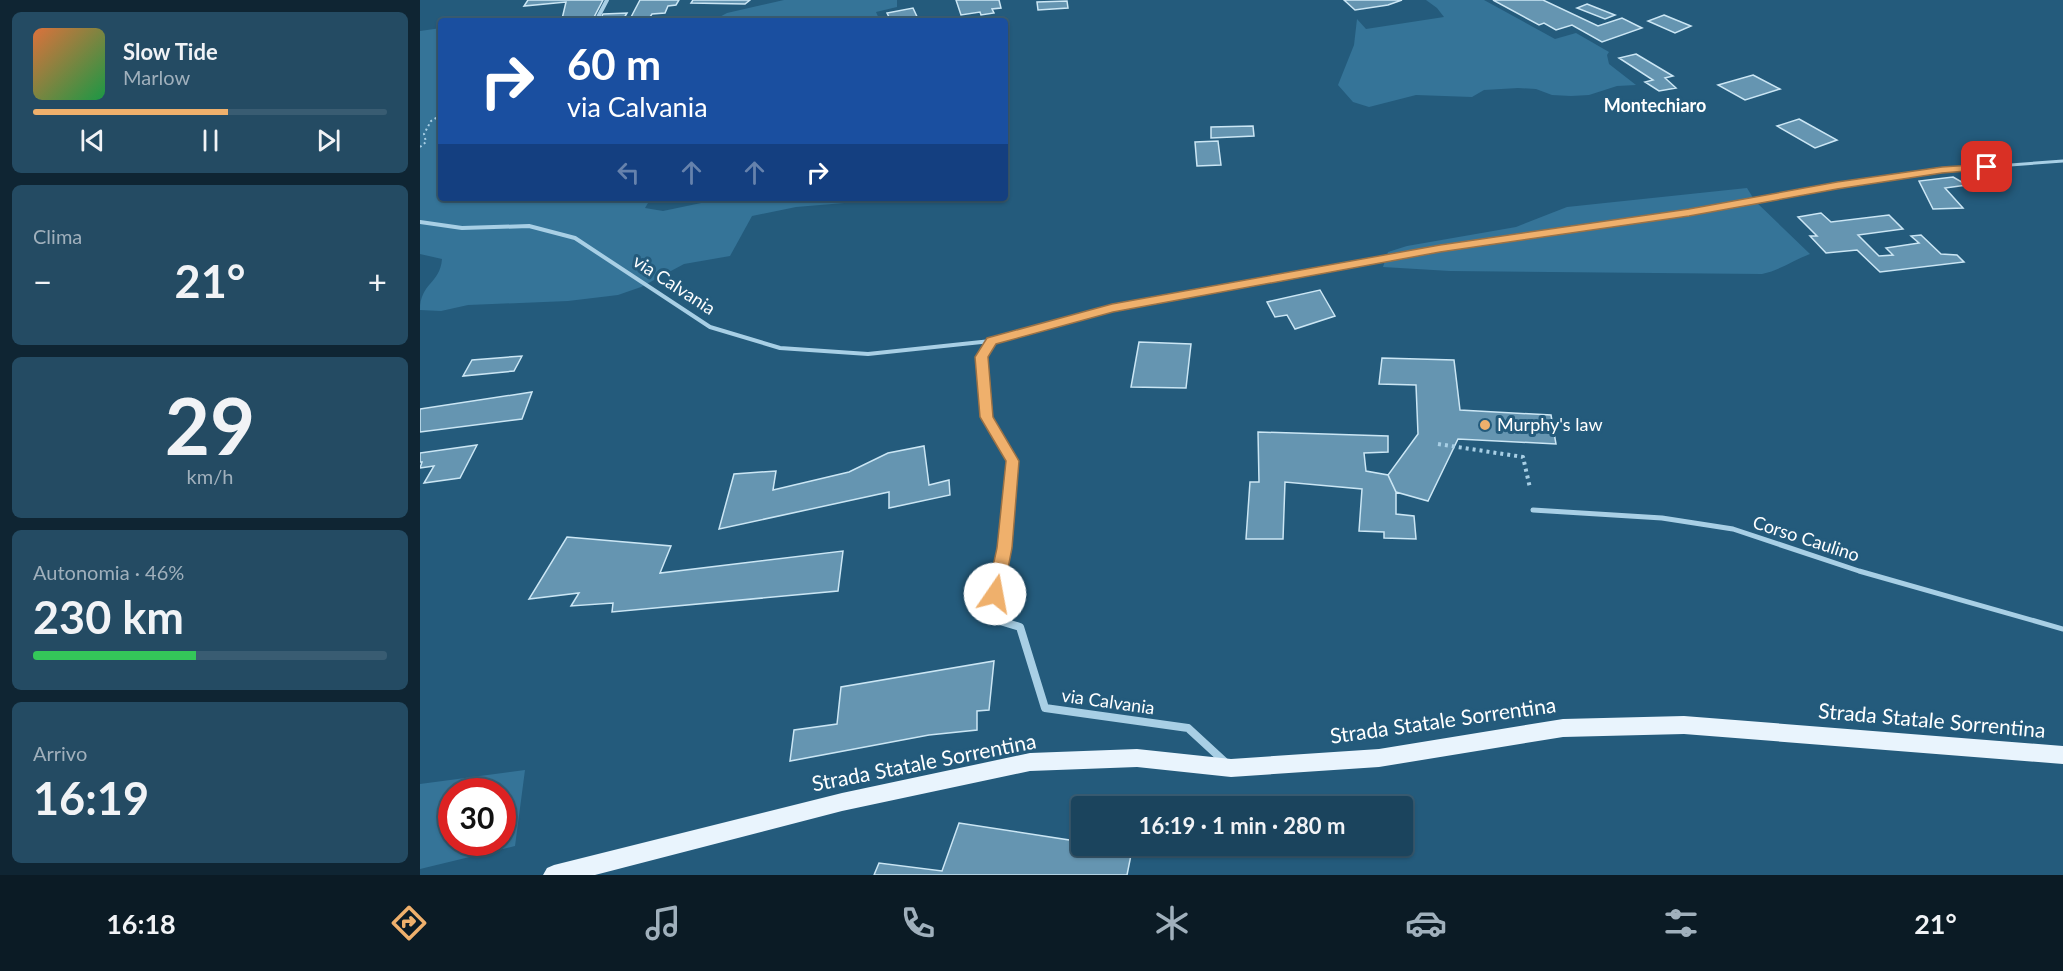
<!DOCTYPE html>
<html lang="it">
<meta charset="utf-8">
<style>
body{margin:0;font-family:Lato,sans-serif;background:#244b63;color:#f1f3f6;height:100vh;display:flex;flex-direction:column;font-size:22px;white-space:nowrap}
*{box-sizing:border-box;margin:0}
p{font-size:20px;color:#a0b0bc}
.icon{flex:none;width:33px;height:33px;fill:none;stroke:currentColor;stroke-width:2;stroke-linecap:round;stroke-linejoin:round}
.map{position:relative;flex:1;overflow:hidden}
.panel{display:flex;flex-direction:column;gap:12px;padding:12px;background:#0f2533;width:420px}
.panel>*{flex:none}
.guide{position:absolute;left:18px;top:18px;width:570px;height:183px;border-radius:6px;box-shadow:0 2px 4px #0004,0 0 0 2px #395c72;background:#1a4fa0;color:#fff;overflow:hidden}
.speed{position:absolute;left:18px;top:778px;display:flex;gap:12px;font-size:30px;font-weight:700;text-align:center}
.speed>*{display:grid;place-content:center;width:78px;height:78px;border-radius:50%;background:#1b445d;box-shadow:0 2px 4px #0004,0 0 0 2px #395c72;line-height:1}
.speed .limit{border:9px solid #d22;background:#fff;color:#111}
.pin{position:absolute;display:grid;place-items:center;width:51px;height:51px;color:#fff;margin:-26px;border-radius:12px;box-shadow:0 3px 9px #0006}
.me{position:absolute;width:66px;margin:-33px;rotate:12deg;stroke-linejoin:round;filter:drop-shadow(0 0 4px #0008)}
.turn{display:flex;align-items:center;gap:21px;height:126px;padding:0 30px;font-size:27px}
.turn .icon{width:78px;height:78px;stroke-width:2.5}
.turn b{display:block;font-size:42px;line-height:51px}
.lanes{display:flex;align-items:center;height:57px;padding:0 30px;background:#0003;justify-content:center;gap:30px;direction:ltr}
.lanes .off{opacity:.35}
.big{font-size:45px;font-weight:700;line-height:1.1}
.panel .card{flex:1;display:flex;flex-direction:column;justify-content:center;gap:9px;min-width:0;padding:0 21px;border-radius:9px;background:#244b63}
.panel .dial{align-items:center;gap:0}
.dial b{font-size:78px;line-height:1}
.song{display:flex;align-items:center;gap:18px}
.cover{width:72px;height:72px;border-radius:9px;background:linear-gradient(135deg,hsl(20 70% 55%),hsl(140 70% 35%))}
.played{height:6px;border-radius:3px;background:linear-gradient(90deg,#efb06c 55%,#395c72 55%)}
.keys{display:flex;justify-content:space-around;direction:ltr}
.heat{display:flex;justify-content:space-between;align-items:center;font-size:33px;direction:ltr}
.charge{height:9px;border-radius:4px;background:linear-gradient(90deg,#34c759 46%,#395c72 0)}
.trip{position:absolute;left:651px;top:796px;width:342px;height:60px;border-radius:6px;background:#1b445d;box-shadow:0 2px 4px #0004,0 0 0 2px #395c72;font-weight:700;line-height:60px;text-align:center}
.dock{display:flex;height:96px;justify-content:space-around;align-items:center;background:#0b1b25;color:#a0b0bc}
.dock .icon{width:42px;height:42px}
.dock .selected{color:#efb06c}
.dock b{font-size:27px;color:#f1f3f6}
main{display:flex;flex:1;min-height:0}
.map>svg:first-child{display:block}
.green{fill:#357498;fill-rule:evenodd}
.building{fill:#6595b1;stroke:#cbe6f4;stroke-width:1.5}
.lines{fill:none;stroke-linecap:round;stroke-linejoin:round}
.path-far1{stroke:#a8cfe5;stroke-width:2;stroke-dasharray:2 3;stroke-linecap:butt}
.path{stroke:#a8cfe5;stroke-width:4;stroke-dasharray:3 4;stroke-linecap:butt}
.service-far2{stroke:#a8cfe5;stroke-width:3}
.service-far1{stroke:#a8cfe5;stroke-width:4}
.service{stroke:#a8cfe5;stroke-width:5}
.minor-far2{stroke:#a8cfe5;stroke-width:4}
.minor-far1{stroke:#a8cfe5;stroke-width:5}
.minor{stroke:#a8cfe5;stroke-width:8}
.primary{fill:#e9f4fd;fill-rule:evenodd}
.route{fill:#efb06c;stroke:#9b7246;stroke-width:1.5}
.poi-dot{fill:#efb06c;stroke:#245b7c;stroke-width:2}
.labels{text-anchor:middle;stroke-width:6;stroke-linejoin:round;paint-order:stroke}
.far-quarter-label{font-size:18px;font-weight:bold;fill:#fff;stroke:#245b7c}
.street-label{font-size:18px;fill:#fff;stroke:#245b7c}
.poi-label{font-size:18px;fill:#fff;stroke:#245b7c;text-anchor:start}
.near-street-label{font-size:21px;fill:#fff;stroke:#245b7c}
</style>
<main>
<section class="panel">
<div class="card">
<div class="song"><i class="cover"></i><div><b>Slow Tide</b><p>Marlow</p></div></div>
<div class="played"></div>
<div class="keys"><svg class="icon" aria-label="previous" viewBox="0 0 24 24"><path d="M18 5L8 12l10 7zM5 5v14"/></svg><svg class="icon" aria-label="pause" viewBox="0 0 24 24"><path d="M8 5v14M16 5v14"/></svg><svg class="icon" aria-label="next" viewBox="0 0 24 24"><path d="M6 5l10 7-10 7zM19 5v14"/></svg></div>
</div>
<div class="card"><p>Clima</p>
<div class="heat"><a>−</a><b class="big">21°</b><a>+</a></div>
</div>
<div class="card dial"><b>29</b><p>km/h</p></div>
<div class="card"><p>Autonomia · 46%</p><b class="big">230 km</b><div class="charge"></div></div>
<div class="card"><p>Arrivo</p><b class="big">16:19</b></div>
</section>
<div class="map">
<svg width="1643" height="875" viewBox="0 0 1643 875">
<rect width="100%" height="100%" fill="#245b7c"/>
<path class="green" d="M364 0H477V7L456 12 460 21H292L307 13Z
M1006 0H1064L1135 39 1156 33 1189 52 1187 55 1189 64 1216 85 1197 86 1169 95 1151 96 1132 95 1116 89 1098 88 1064 90 1052 97 996 95 949 107 933 102 918 85 934 45 937 19 946 29 1024 17 1017 8Z
M21 28V198H231L225 208 243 211 305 198H485L376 207 332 216 310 256 264 264 221 287 198 295 148 301 48 305 21 311 0 310C0 283 20 284 22 259L0 254V31Z
M1327 188 1335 201 1390 254C1373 260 1361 270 1342 274L1030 271 963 267 968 252 987 246 1096 227 1147 207Z
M105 770 95 846 0 869V784ZM32 792H82V843H32Z"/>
<path class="building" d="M108 0H183L172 21H120L142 19 146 2 104 6Z
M220 0H259L256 5 248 6 245 13 232 14 230 17 210 19Z
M273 0H330L325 4 271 3Z
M536 0H579L581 8 572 9 574 13 561 15 560 12 541 15Z
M924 0H982L968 5 935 10Z
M1073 0H1123L1178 26 1202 18 1222 28 1182 42 1152 25 1136 30 1124 23 1119 25Z
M647 1 648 8 618 10 617 2Z
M1167 4 1195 15 1185 19 1157 8Z
M493 8 499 21H471L467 13Z
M207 13 204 18 180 20 183 14Z
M1244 15 1271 26 1255 33 1228 21Z
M1216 54 1253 76 1245 78 1256 88 1239 91 1225 82 1233 80 1199 58Z
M1333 75 1360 89 1325 100 1298 85Z
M1379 119 1417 140 1395 148 1357 126Z
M833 126 834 136 791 138V127Z
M798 141 801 165 777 166 775 142Z
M1533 177 1547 185 1525 188 1543 208 1513 209 1499 181Z
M1401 213 1411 222 1469 215 1483 229 1438 235 1459 256 1473 255 1466 248 1499 243 1491 236 1501 235 1521 254 1537 255 1544 262 1460 272 1437 250 1406 253 1390 236H1397L1378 217Z
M900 290 915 316 875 329 867 315 855 317 847 302Z
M719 342 771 344 766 388 711 387Z
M102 356 94 371 43 376 52 360Z
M962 358 1034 360 1040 410 1131 415 1136 444 1038 439 1008 501 976 492 968 475 998 434 996 385 959 384Z
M112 392 102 419 0 432V409Z
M838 432 968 436V452L944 453 946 471 968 475 976 492V514L994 516 996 539 964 538V532L939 531 942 489 865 482 863 539H826L830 482H839Z
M57 445 40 478 4 483 14 466 0 468 2 462H0V453Z
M504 446 509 485 529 480 530 495 469 508V492L299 529 314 474 356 471 353 490 429 472 468 453Z
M147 537 251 546 240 573 423 551 418 591 192 612 193 603 151 606 159 593 109 599Z
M574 661 569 710 557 711V730L509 735 370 761 374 730 417 724 421 687Z
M539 823 662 842V846H686L712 850 707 875H454L459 863 522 871Z"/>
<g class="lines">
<path class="path-far1" d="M0 147 6 142 4 134 11 121 21 115"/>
<path class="path" d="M1018 444 1103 457 1110 488"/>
<path class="service-far2" d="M1257 214 1356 195 1522 170 1643 161"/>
<path class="service-far1" d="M0 222 42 228 109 226 155 238 290 327 360 348 448 354 571 341
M692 308 1020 249 1267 212"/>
<path class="service" d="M1113 510 1242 518 1313 529 1439 571 1643 629"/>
<path class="minor-far2" d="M176 21 187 0"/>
<path class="minor-far1" d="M589 498 592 461 566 417 561 357 571 341 692 308"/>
<path class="minor" d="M589 496 585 548 570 618 600 627 625 708 768 728 806 763"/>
<path class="primary" d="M1264 716 1643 746V764L1264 734 1143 737 959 767 811 777 717 767 610 771 422 811 175 875H123L127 868 134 865 422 793 610 753 717 749 811 759 959 749 1143 719Z"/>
</g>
<path class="route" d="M1567 164 1571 165V169L1522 173 1417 189 1269 216 1020 252 693 312 576 344 568 357 573 417 599 461 592 548 583 594 581 599 575 601 570 599 567 594 577 548 586 461 560 417 555 357 567 338 692 304 1020 245 1269 209 1417 182 1522 167Z"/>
<circle class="poi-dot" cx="1065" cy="425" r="6"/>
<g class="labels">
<g class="far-quarter-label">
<text x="1235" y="112">Montechiaro</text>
</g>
<g class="street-label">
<text transform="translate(254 285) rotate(33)" y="6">via Calvania</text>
<text transform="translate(1386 539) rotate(18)" y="6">Corso Caulino</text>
<text transform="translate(688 702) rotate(8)" y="6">via Calvania</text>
</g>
<g class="poi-label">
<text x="1077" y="431">Murphy's law</text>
</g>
<g class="near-street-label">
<text transform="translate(1023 721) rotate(-8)" y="7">Strada Statale Sorrentina</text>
<text transform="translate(1512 721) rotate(5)" y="7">Strada Statale Sorrentina</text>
<text transform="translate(504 763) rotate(-11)" y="7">Strada Statale Sorrentina</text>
</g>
</g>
</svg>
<div class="speed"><div class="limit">30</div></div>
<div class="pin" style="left:1567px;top:167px;background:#d93025"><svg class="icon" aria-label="arrive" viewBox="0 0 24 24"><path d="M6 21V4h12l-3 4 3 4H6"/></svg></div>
<svg class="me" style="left:575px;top:594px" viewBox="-20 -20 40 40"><circle r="19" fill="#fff"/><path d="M0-13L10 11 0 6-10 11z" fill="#efb06c"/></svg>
<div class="trip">16:19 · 1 min · 280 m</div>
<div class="guide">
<div class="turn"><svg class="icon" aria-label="right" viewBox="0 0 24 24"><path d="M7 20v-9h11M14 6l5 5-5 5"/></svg><div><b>60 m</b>via Calvania</div></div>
<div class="lanes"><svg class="icon off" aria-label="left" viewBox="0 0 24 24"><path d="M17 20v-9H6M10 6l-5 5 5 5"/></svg><svg class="icon off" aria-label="ahead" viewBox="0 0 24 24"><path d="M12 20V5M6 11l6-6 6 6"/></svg><svg class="icon off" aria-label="ahead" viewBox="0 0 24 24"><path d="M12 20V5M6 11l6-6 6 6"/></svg><svg class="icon" aria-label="right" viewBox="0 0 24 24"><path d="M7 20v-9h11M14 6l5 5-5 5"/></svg></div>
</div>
</div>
</main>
<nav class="dock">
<b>16:18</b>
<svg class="icon selected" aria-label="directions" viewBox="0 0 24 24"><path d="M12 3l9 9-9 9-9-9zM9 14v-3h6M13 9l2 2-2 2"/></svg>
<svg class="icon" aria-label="music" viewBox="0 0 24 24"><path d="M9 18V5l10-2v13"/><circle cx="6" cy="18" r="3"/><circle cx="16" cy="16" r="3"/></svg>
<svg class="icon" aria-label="phone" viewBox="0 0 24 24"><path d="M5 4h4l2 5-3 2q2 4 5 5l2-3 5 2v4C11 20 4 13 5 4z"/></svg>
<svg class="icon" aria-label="climate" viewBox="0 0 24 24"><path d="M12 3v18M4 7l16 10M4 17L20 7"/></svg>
<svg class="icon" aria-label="car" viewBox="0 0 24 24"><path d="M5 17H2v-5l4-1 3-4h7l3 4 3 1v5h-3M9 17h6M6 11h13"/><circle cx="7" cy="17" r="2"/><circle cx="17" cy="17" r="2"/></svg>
<svg class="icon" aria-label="filters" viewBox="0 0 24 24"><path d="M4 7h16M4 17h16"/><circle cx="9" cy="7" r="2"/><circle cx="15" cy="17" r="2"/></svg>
<b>21°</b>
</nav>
